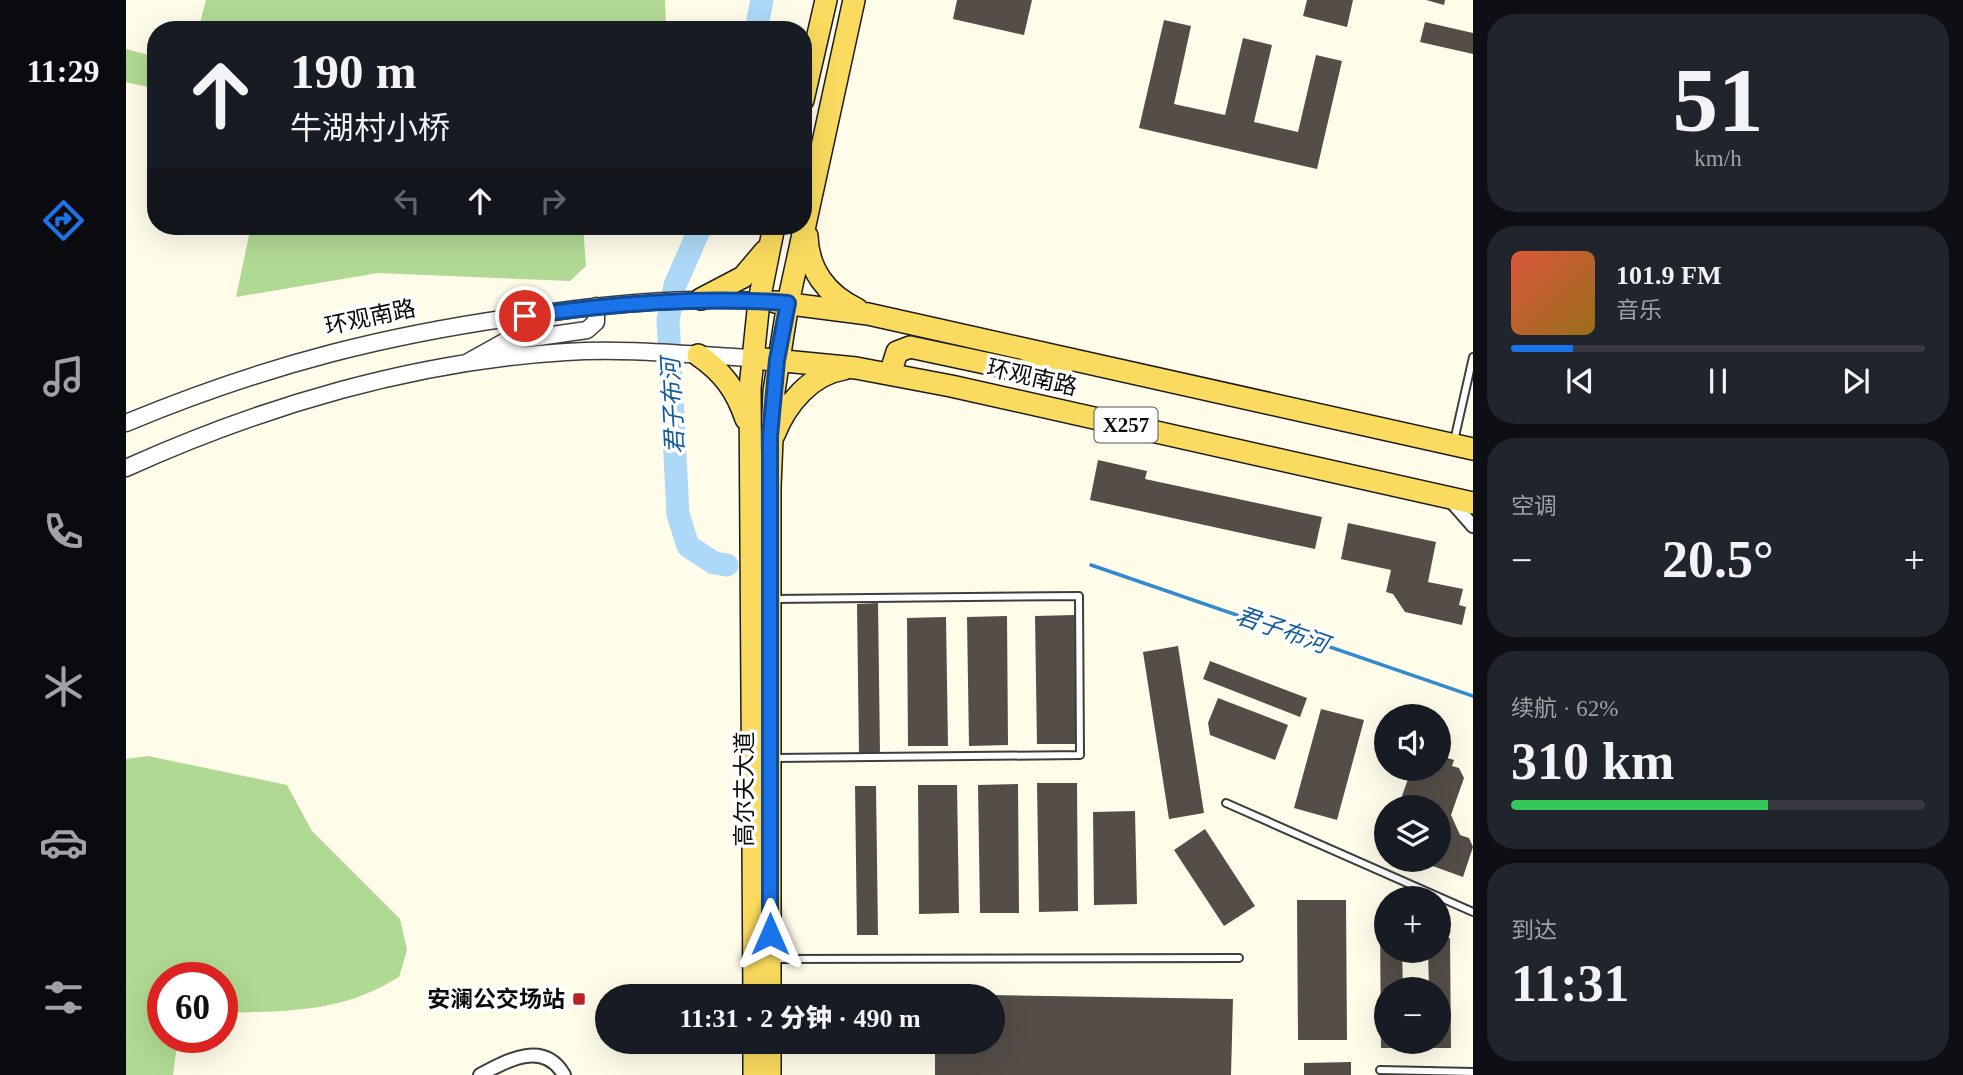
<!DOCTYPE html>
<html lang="zh">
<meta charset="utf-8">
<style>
body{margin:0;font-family:"Times New Roman","Noto Sans SC",serif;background:#20242c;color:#f1f3f6;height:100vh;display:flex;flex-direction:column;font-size:26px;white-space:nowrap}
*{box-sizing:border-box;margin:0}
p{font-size:23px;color:#9ea1a6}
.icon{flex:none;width:38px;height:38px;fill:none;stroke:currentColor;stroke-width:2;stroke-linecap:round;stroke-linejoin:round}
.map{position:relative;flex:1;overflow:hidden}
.drawer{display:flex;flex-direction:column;gap:14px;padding:14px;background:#0d0f14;width:490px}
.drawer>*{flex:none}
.banner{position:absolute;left:21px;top:21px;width:665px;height:214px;border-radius:28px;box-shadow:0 7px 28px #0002;background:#171b24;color:#f1f3f6;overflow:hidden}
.tools{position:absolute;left:1248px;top:704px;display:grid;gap:14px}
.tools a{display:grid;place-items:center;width:77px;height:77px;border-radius:50%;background:#171b24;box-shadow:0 7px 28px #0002;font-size:35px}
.speed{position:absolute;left:21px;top:962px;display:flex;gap:14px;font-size:35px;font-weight:700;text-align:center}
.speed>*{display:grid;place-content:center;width:91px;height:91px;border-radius:50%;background:#171b24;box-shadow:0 7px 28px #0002;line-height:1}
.speed .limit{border:10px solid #d22;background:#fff;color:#111}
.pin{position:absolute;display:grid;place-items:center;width:60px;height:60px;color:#fff;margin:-30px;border:4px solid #fff;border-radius:50%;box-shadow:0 2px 7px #0007}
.me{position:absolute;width:77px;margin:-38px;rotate:0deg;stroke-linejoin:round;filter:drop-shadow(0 0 5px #0008)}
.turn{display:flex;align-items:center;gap:24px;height:147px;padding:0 28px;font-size:32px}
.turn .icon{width:91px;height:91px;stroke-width:2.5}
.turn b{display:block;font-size:49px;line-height:60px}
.lanes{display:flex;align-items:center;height:66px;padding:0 28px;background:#0003;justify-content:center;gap:35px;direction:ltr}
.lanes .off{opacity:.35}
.big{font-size:52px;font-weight:800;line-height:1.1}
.drawer .card{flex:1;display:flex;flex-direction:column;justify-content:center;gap:10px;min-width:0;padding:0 24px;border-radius:28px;background:#20242c}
.drawer .dial{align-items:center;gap:0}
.dial b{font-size:91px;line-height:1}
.song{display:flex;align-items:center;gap:21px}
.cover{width:84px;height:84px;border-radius:10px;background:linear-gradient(135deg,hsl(10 70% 55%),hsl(40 70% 35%))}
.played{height:7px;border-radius:4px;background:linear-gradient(90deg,#1a73e8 15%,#363941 15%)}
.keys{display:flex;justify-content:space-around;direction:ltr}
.heat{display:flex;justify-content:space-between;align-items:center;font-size:38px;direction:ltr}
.charge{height:10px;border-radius:5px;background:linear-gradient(90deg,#34c759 62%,#363941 0)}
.trip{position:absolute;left:469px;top:984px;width:410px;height:70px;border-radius:35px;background:#171b24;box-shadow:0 7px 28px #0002;font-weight:800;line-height:70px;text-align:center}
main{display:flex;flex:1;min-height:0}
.tabs{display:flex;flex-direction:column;width:126px;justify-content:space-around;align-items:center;background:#090b0e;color:#9ea1a6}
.tabs .icon{width:49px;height:49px}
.tabs .active{color:#1a73e8}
.tabs b{font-size:32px;color:#f1f3f6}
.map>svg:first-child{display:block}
.forest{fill:#b0da93}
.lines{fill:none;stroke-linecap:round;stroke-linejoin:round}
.stream{stroke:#348ace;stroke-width:3.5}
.river{stroke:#aed8f7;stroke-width:23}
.building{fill:#544d48}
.service-casing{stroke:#3e3e3e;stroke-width:10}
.minor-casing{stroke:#3e3e3e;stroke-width:16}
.tertiary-casing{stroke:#3e3e3e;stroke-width:19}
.primary-casing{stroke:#1c1c1c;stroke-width:24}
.service{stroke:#fff;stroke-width:6}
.minor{stroke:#fff;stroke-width:12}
.tertiary{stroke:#fff;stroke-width:16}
.primary{stroke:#fadb5f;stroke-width:21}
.route-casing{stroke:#114b97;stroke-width:18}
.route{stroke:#1a73e8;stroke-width:12}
.poi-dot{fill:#bc2323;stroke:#fff;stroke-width:2.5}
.labels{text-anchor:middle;stroke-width:7;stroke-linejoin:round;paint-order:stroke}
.shield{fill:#fff;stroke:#545454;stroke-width:2}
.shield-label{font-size:21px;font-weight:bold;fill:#0b0b0b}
.street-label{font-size:23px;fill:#0b0b0b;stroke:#fff}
.poi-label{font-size:23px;font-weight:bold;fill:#0b0b0b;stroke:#fff;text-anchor:end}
.water-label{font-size:24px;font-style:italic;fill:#145c9d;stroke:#fff}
</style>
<main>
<nav class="tabs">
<b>11:29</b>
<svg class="icon active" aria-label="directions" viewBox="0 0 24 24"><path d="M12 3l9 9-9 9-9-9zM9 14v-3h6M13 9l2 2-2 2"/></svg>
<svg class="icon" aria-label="music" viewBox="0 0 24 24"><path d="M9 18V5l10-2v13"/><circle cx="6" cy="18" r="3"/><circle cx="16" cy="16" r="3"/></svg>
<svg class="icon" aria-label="phone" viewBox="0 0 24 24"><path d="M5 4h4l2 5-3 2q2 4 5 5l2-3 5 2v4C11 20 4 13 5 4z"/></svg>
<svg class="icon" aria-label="climate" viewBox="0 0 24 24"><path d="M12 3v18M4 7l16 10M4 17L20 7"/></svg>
<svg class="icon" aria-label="car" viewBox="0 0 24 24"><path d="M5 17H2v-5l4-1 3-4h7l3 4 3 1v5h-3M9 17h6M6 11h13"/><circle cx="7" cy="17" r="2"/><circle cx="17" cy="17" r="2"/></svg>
<svg class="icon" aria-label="filters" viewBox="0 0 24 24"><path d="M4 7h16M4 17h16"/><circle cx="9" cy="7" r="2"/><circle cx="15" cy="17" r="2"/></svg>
</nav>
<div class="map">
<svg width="1347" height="1075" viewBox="0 0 1347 1075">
<rect width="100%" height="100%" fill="#fffcea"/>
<path class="forest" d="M80 0H539L540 29C509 31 476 23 446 30H72Z
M0 49 30 57V89L0 82Z
M125 226H457L460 266 444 281 252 273 110 297Z
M22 756 161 785 186 831 274 919 281 950 273 977C215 1013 162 1011 96 1013V978H37V1038H63L50 1052 47 1075H0V759Z"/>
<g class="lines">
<path class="stream" d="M965 565 1347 696"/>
<path class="river" d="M630 30 636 0
M575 226 549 285 542 320 552 514 562 546 588 563 601 565"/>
</g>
<path class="building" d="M831 0H906L898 35 827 19Z
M1181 0H1227L1221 27 1177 16Z
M1300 0H1319L1318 5Z
M1038 20 1065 26 1048 104 1099 115 1117 38 1146 45 1128 122 1172 132 1190 55 1216 61 1191 169 1013 128Z
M1299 22 1347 33V54L1294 42Z
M972 460 1021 471 1019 479 1196 517 1189 549 964 500Z
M1222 523 1310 542 1302 582 1337 589 1333 605 1340 607 1336 625 1279 612 1267 594 1260 592 1265 570 1215 559Z
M752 603 754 753H733L731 604Z
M949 615 950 744H911L909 616Z
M881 616 882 745 843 746 841 617Z
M820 617 822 746H782L781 618Z
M1052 646 1078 813 1043 819 1017 652Z
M1084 661 1181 698 1174 717 1077 679Z
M1092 698 1162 725 1149 760 1084 735 1082 723Z
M1195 709 1238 720 1211 820 1168 808Z
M1312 755 1328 760 1326 766 1333 768 1338 778 1325 815 1334 835 1343 838 1347 847 1337 877 1290 860 1312 859V807H1272L1286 768H1312Z
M911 783H951L952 911 913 912Z
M892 784 893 913H854L852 785Z
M792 785H831L833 913 793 914Z
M729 786H750L752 935H731Z
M1009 811 1011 904 968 905 967 812Z
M1079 829 1129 906 1098 926 1048 850Z
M1171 900H1220L1221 1040H1172Z
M1254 920H1260V950H1276L1277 989H1260V1041H1277V1048H1255Z
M1312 938H1324L1325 1048H1303V1041H1312V989H1303L1302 950H1312Z
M866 995 1107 999 1105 1075H809V1041H866Z
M1225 1062V1075H1178V1063Z"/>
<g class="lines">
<g class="service-casing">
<path id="service" d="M1328 441 1347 357
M646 599 953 596 954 755 649 758
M1100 803 1347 912
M649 959 1113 958
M1254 1070 1347 1072"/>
</g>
<g class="minor-casing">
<path id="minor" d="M1325 501 1347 526
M354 1075C382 1060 418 1040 438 1075"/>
</g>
<g class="tertiary-casing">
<path id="tertiary" d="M342 362 378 342 461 330 470 322V306
M0 423C142 364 268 332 420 313 491 303 561 297 633 301
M0 468C137 406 289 361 440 352 501 348 564 355 625 358"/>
</g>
<g class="primary-casing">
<path id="primary" d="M677 100 700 0
M681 236C682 270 701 295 731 309
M575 299 617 277 639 251
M649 302 742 314 1347 449
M572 355C597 372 610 390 620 419
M638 359 730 368 825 386 1347 503
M764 374 771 352 784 347 892 370H906L942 361
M648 435C660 404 685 374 718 369
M628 996 624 388 633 301 648 226
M644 996V487L648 391 662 303 728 0
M628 1041V1075
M644 1075V1041"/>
</g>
<use href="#service" class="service"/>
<use href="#minor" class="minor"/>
<use href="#tertiary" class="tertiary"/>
<use href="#primary" class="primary"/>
</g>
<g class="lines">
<g class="route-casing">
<path id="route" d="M399 316C487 304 573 296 662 303L651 360 644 436V934"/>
</g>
<use href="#route" class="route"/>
</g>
<rect class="poi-dot" x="446" y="992" width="14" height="14" rx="3.5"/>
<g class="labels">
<rect class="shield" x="968.5" y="407.5" width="63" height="35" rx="5"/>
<g class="shield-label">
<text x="1000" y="432">X257</text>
</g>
<g class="street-label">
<text transform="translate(244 317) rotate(-12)" y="8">环观南路</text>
<text transform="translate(906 377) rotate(13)" y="8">环观南路</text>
<text transform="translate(618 789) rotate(-90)" y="8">高尔夫大道</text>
</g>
<g class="poi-label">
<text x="439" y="1007">安澜公交场站</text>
</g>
<g class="water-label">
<text transform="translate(547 406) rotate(-93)" y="8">君子布河</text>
<text transform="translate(1156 630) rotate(19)" y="8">君子布河</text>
</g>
</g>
</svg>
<div class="tools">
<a><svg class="icon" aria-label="sound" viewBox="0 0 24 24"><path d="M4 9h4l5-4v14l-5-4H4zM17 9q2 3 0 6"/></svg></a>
<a><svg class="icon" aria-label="layers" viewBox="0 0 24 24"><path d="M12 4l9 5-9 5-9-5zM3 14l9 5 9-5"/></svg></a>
<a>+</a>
<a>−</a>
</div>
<div class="speed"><div class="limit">60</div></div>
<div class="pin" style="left:399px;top:316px;background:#d93025"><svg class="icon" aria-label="arrive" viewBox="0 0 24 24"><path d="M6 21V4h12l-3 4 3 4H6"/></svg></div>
<svg class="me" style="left:644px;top:934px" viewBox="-20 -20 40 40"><path d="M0-17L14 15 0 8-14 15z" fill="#1a73e8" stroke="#fff" stroke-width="4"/></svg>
<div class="trip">11:31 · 2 分钟 · 490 m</div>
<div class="banner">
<div class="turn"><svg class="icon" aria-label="ahead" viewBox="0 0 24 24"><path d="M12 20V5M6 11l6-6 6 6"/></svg><div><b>190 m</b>牛湖村小桥</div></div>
<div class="lanes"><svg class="icon off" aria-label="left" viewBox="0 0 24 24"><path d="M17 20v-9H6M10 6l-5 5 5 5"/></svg><svg class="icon" aria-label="ahead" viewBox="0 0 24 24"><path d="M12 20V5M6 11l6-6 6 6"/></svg><svg class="icon off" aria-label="right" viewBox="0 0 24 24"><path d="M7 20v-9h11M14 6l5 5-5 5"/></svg></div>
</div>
</div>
<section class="drawer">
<div class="card dial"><b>51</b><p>km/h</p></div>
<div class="card">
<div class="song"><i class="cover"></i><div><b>101.9 FM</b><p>音乐</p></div></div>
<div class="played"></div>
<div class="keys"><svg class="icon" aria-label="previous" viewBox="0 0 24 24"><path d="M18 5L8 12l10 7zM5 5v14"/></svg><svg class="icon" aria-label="pause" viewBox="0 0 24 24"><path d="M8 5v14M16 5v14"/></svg><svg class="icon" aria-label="next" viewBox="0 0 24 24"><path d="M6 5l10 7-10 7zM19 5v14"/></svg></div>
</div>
<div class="card"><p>空调</p>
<div class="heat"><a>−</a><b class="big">20.5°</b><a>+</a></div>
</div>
<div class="card"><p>续航 · 62%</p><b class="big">310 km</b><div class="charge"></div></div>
<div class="card"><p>到达</p><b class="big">11:31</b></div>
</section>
</main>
